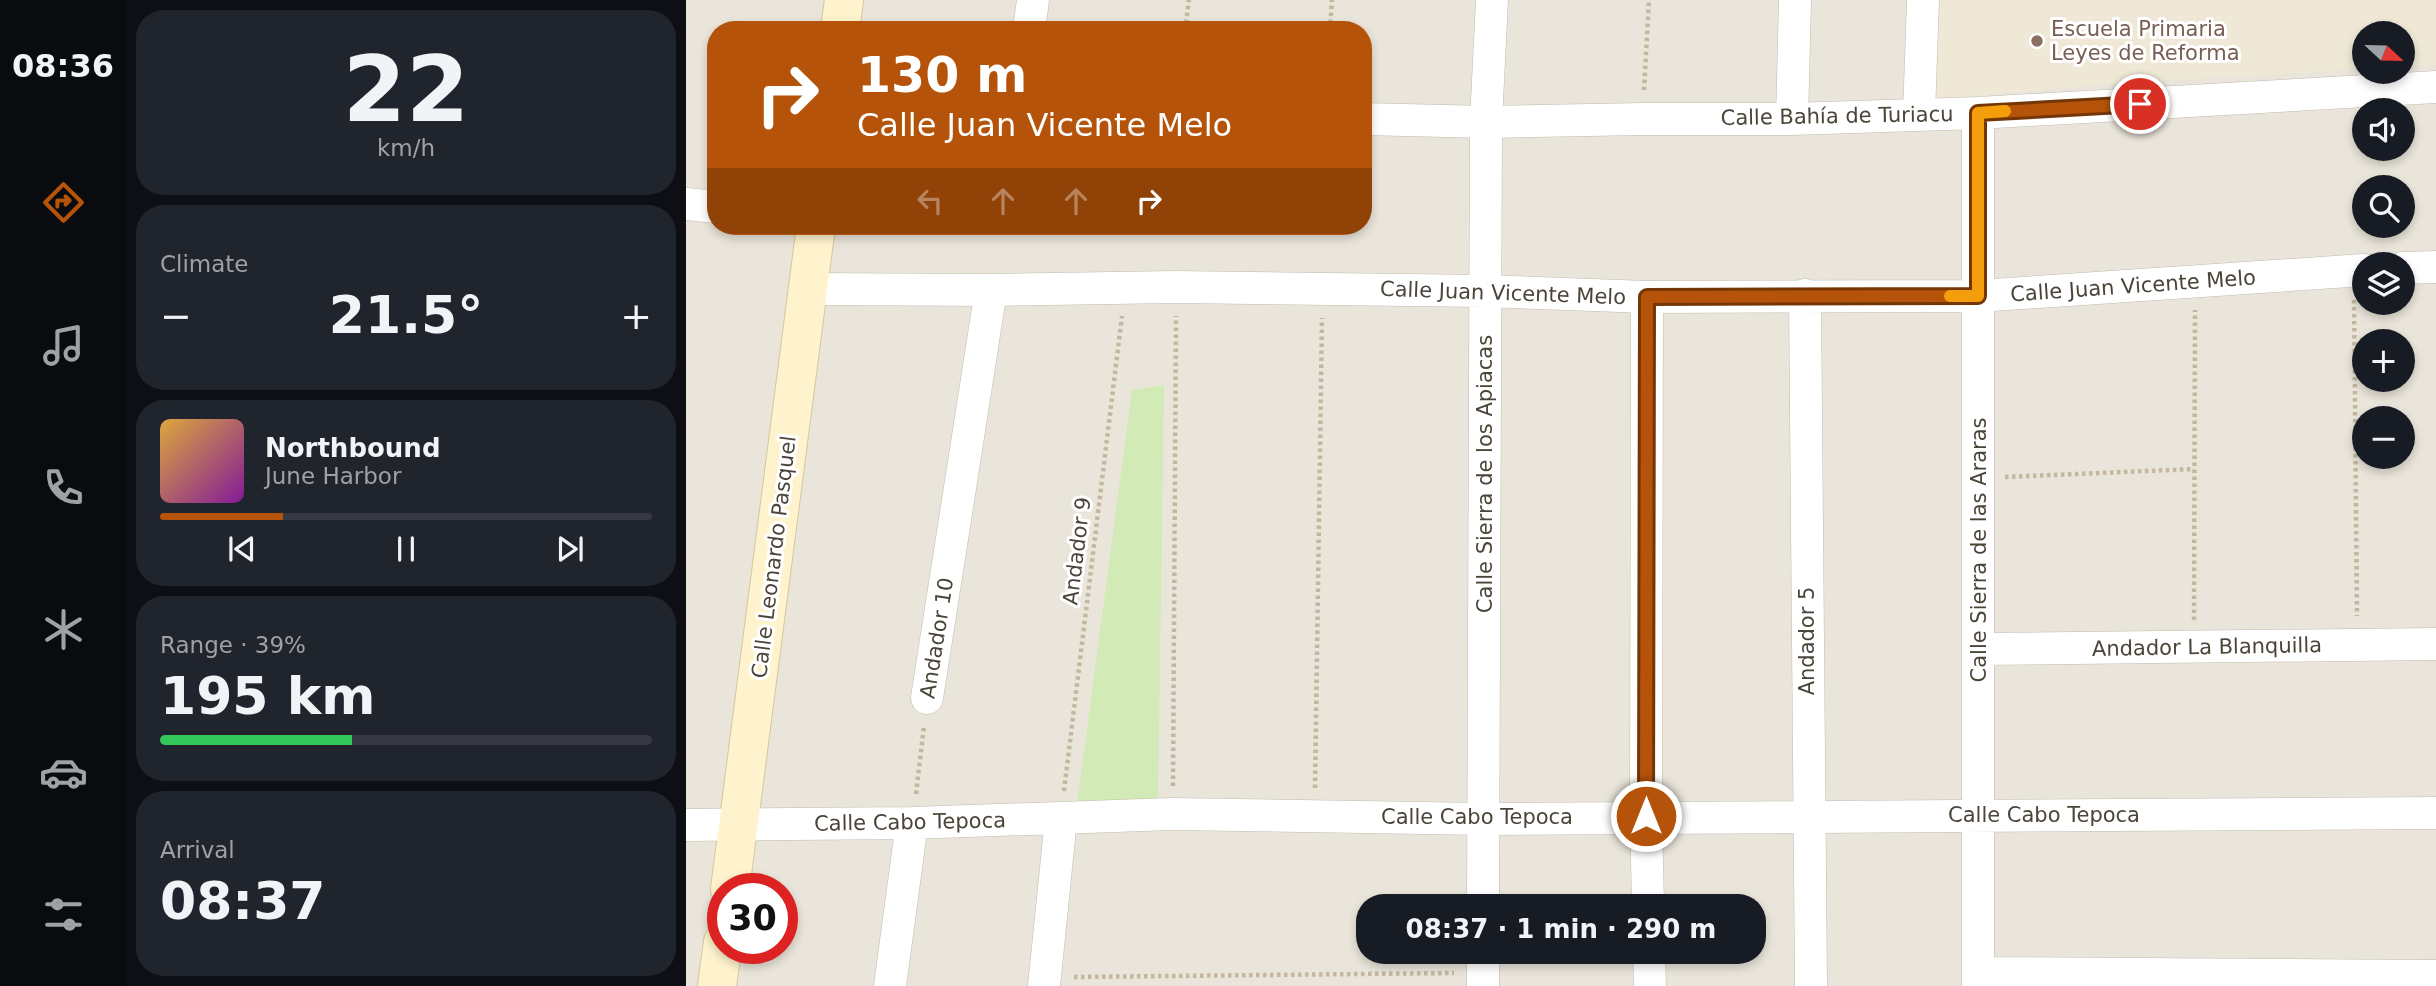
<!DOCTYPE html>
<meta charset="utf-8">
<style>
body{margin:0;font-family:"DejaVu Sans",sans-serif;background:#20242c;color:#f1f3f6;height:100vh;display:flex;flex-direction:column;font-size:26px;white-space:nowrap}
*{box-sizing:border-box;margin:0}
p{font-size:23px;color:#9ea1a6}
.icon{flex:none;width:38px;height:38px;fill:none;stroke:currentColor;stroke-width:2;stroke-linecap:round;stroke-linejoin:round}
.map{position:relative;flex:1;overflow:hidden}
.details{display:flex;flex-direction:column;gap:10px;padding:10px;background:#0d0f14;width:560px}
.details>*{flex:none}
.top-card{position:absolute;left:21px;top:21px;width:665px;height:214px;border-radius:28px;box-shadow:0 4px 10px #0003;background:#b45309;color:#fff;overflow:hidden}
.needle{width:46px;rotate:112deg}
.controls{position:absolute;left:1666px;top:21px;display:grid;gap:14px}
.controls a{display:grid;place-items:center;width:63px;height:63px;border-radius:50%;background:#171b24;box-shadow:0 4px 10px #0003;font-size:35px}
.speed{position:absolute;left:21px;top:873px;display:flex;gap:14px;font-size:35px;font-weight:700;text-align:center}
.speed>*{display:grid;place-content:center;width:91px;height:91px;border-radius:50%;background:#171b24;box-shadow:0 4px 10px #0003;line-height:1}
.speed .limit{border:10px solid #d22;background:#fff;color:#111}
.pin{position:absolute;display:grid;place-items:center;width:60px;height:60px;color:#fff;margin:-30px;border:4px solid #fff;border-radius:50%;box-shadow:0 2px 7px #0007}
.me{position:absolute;width:77px;margin:-38px;rotate:0deg;stroke-linejoin:round;filter:drop-shadow(0 0 5px #0008)}
.turn{display:flex;align-items:center;gap:24px;height:147px;padding:0 35px;font-size:32px}
.turn .icon{width:91px;height:91px;stroke-width:2.5}
.turn b{display:block;font-size:49px;line-height:60px}
.lanes{display:flex;align-items:center;height:66px;padding:0 35px;background:#0003;justify-content:center;gap:35px;direction:ltr}
.lanes .off{opacity:.35}
.big{font-size:52px;font-weight:700;line-height:1.1}
.details .card{flex:1;display:flex;flex-direction:column;justify-content:center;gap:10px;min-width:0;padding:0 24px;border-radius:28px;background:#20242c}
.details .dial{align-items:center;gap:0}
.dial b{font-size:91px;line-height:1}
.song{display:flex;align-items:center;gap:21px}
.cover{width:84px;height:84px;border-radius:10px;background:linear-gradient(135deg,hsl(40 70% 55%),hsl(290 70% 35%))}
.played{height:7px;border-radius:4px;background:linear-gradient(90deg,#b45309 25%,#363941 25%)}
.keys{display:flex;justify-content:space-around;direction:ltr}
.heat{display:flex;justify-content:space-between;align-items:center;font-size:38px;direction:ltr}
.charge{height:10px;border-radius:5px;background:linear-gradient(90deg,#34c759 39%,#363941 0)}
.trip{position:absolute;left:670px;top:894px;width:410px;height:70px;border-radius:28px;background:#171b24;box-shadow:0 4px 10px #0003;font-weight:700;line-height:70px;text-align:center}
main{display:flex;flex:1;min-height:0}
.tab-bar{display:flex;flex-direction:column;width:126px;justify-content:space-around;align-items:center;background:#090b0e;color:#9ea1a6}
.tab-bar .icon{width:49px;height:49px}
.tab-bar .current{color:#b45309}
.tab-bar b{font-size:32px;color:#f1f3f6}
.map>svg:first-child{display:block}
.residential{fill:#eae5da;fill-rule:evenodd}
.education{fill:#efe8d6}
.green{fill:#d2eab5}
.lines{fill:none;stroke-linecap:round;stroke-linejoin:round}
.street-casing{stroke:#c2bbae;stroke-width:33}
.secondary-casing{stroke:#d6c79b;stroke-width:40}
.path{stroke:#c4b79f;stroke-width:4.5;stroke-dasharray:3.5 3.5;stroke-linecap:butt}
.street{stroke:#fff;stroke-width:32}
.secondary{stroke:#fff3cd;stroke-width:38}
.route-casing{stroke:#753606;stroke-width:18}
.route{stroke:#b45309;stroke-width:12}
.slow{stroke:#f59e0b;stroke-width:12}
.education-dot{fill:#8d6e63;stroke:#fff;stroke-width:2.5}
.labels{text-anchor:middle;stroke-width:6;stroke-linejoin:round;paint-order:stroke}
.education-label{font-size:21px;fill:#785e54;stroke:#fff;text-anchor:start}
.street-label{font-size:21px;fill:#4b4439;stroke:#fff}
</style>
<main>
<nav class="tab-bar">
<b>08:36</b>
<svg class="icon current" aria-label="directions" viewBox="0 0 24 24"><path d="M12 3l9 9-9 9-9-9zM9 14v-3h6M13 9l2 2-2 2"/></svg>
<svg class="icon" aria-label="music" viewBox="0 0 24 24"><path d="M9 18V5l10-2v13"/><circle cx="6" cy="18" r="3"/><circle cx="16" cy="16" r="3"/></svg>
<svg class="icon" aria-label="phone" viewBox="0 0 24 24"><path d="M5 4h4l2 5-3 2q2 4 5 5l2-3 5 2v4C11 20 4 13 5 4z"/></svg>
<svg class="icon" aria-label="climate" viewBox="0 0 24 24"><path d="M12 3v18M4 7l16 10M4 17L20 7"/></svg>
<svg class="icon" aria-label="car" viewBox="0 0 24 24"><path d="M5 17H2v-5l4-1 3-4h7l3 4 3 1v5h-3M9 17h6M6 11h13"/><circle cx="7" cy="17" r="2"/><circle cx="17" cy="17" r="2"/></svg>
<svg class="icon" aria-label="filters" viewBox="0 0 24 24"><path d="M4 7h16M4 17h16"/><circle cx="9" cy="7" r="2"/><circle cx="15" cy="17" r="2"/></svg>
</nav>
<section class="details">
<div class="card dial"><b>22</b><p>km/h</p></div>
<div class="card"><p>Climate</p>
<div class="heat"><a>−</a><b class="big">21.5°</b><a>+</a></div>
</div>
<div class="card">
<div class="song"><i class="cover"></i><div><b>Northbound</b><p>June Harbor</p></div></div>
<div class="played"></div>
<div class="keys"><svg class="icon" aria-label="previous" viewBox="0 0 24 24"><path d="M18 5L8 12l10 7zM5 5v14"/></svg><svg class="icon" aria-label="pause" viewBox="0 0 24 24"><path d="M8 5v14M16 5v14"/></svg><svg class="icon" aria-label="next" viewBox="0 0 24 24"><path d="M6 5l10 7-10 7zM19 5v14"/></svg></div>
</div>
<div class="card"><p>Range · 39%</p><b class="big">195 km</b><div class="charge"></div></div>
<div class="card"><p>Arrival</p><b class="big">08:37</b></div>
</section>
<div class="map">
<svg width="1750" height="986" viewBox="0 0 1750 986">
<rect width="100%" height="100%" fill="#f6f3ec"/>
<path class="residential" d="M0 0H1750V986H0ZM30 30H677V226H30ZM1678 33H1717V72H1678ZM1678 110H1717V149H1678ZM1678 187H1717V226H1678ZM1678 264H1717V303H1678ZM1678 341H1717V380H1678ZM1678 418H1717V457H1678ZM37 889H96V948H37ZM682 906H1068V952H682Z"/>
<path class="education" d="M1247 0H1750V65L1717 67V33H1678V69L1454 82 1243 99Z"/>
<path class="green" d="M478 385 472 802 391 805 446 390Z"/>
<g class="lines">
<g class="street-casing">
<path id="street" d="M343 30 347 0
M1292 113V986
M1233 115 1237 0
M677 119 800 122 957 119H1106L1292 113 1750 87
M1106 119 1109 0
M0 204 30 207
M1717 268 1750 267
M123 289 305 290 490 287 800 291 961 297 1292 296 1678 270
M1119 295 1125 986
M961 297 960 816 962 906
M1292 649 1750 644
M241 698 305 290
M0 825 226 823 486 814 798 819 1750 813
M797 906 800 122 806 0
M797 952V986
M963 952 964 986
M1293 973 1750 976
M204 986 226 823
M358 986 375 819"/>
</g>
<g class="secondary-casing">
<path id="secondary" d="M154 30 158 0
M44 889 130 226
M31 986 37 942"/>
</g>
<path class="path" d="M499 30 503 0
M644 30 646 0
M958 90 963 0
M1668 300 1671 616
M1319 477 1508 469
M1508 620 1509 310
M487 786 490 316
M629 788 636 318
M378 791 436 316
M230 794 238 726
M388 977 768 973"/>
<use href="#street" class="street"/>
<use href="#secondary" class="secondary"/>
</g>
<g class="lines">
<g class="route-casing">
<path id="route" d="M960 816 961 297 1292 296V113L1454 104"/>
</g>
<use href="#route" class="route"/>
<path class="slow" d="M1264 296H1292V113L1319 111"/>
</g>
<circle class="education-dot" cx="1351" cy="41" r="7"/>
<g class="labels">
<g class="education-label">
<text x="1365" y="36">Escuela Primaria<tspan x="1365" dy="24">Leyes de Reforma</tspan></text>
</g>
<g class="street-label">
<text transform="translate(1151 116) rotate(-1)" y="7">Calle Bahía de Turiacu</text>
<text transform="translate(1447 286) rotate(-4)" y="7">Calle Juan Vicente Melo</text>
<text transform="translate(817 293) rotate(2)" y="7">Calle Juan Vicente Melo</text>
<text transform="translate(799 474) rotate(-90)" y="7">Calle Sierra de los Apiacas</text>
<text transform="translate(1293 550) rotate(-90)" y="7">Calle Sierra de las Araras</text>
<text transform="translate(391 551) rotate(-83)" y="7">Andador 9</text>
<text transform="translate(88 557) rotate(-83)" y="7">Calle Leonardo Pasquel</text>
<text transform="translate(251 638) rotate(-81)" y="7">Andador 10</text>
<text transform="translate(1121 641) rotate(-90)" y="7">Andador 5</text>
<text transform="translate(1521 647) rotate(-1)" y="7">Andador La Blanquilla</text>
<text x="1358" y="822">Calle Cabo Tepoca</text>
<text x="791" y="824">Calle Cabo Tepoca</text>
<text transform="translate(224 822) rotate(-1)" y="7">Calle Cabo Tepoca</text>
</g>
</g>
</svg>
<div class="controls">
<a><svg class="needle" viewBox="-14 -14 28 28"><path d="M0-13l5 13h-10z" fill="#e53935"/><path d="M0 13l5-13h-10z" fill="#9ea1a6"/></svg></a>
<a><svg class="icon" aria-label="sound" viewBox="0 0 24 24"><path d="M4 9h4l5-4v14l-5-4H4zM17 9q2 3 0 6"/></svg></a>
<a><svg class="icon" aria-label="search" viewBox="0 0 24 24"><circle cx="10" cy="10" r="6"/><path d="M15 15l6 6"/></svg></a>
<a><svg class="icon" aria-label="layers" viewBox="0 0 24 24"><path d="M12 4l9 5-9 5-9-5zM3 14l9 5 9-5"/></svg></a>
<a>+</a>
<a>−</a>
</div>
<div class="speed"><div class="limit">30</div></div>
<div class="pin" style="left:1454px;top:104px;background:#d93025"><svg class="icon" aria-label="arrive" viewBox="0 0 24 24"><path d="M6 21V4h12l-3 4 3 4H6"/></svg></div>
<svg class="me" style="left:960px;top:816px" viewBox="-20 -20 40 40"><circle r="17" fill="#b45309" stroke="#fff" stroke-width="3"/><path d="M0-11L8 9 0 5-8 9z" fill="#fff"/></svg>
<div class="trip">08:37 · 1 min · 290 m</div>
<div class="top-card">
<div class="turn"><svg class="icon" aria-label="right" viewBox="0 0 24 24"><path d="M7 20v-9h11M14 6l5 5-5 5"/></svg><div><b>130 m</b>Calle Juan Vicente Melo</div></div>
<div class="lanes"><svg class="icon off" aria-label="left" viewBox="0 0 24 24"><path d="M17 20v-9H6M10 6l-5 5 5 5"/></svg><svg class="icon off" aria-label="ahead" viewBox="0 0 24 24"><path d="M12 20V5M6 11l6-6 6 6"/></svg><svg class="icon off" aria-label="ahead" viewBox="0 0 24 24"><path d="M12 20V5M6 11l6-6 6 6"/></svg><svg class="icon" aria-label="right" viewBox="0 0 24 24"><path d="M7 20v-9h11M14 6l5 5-5 5"/></svg></div>
</div>
</div>
</main>
